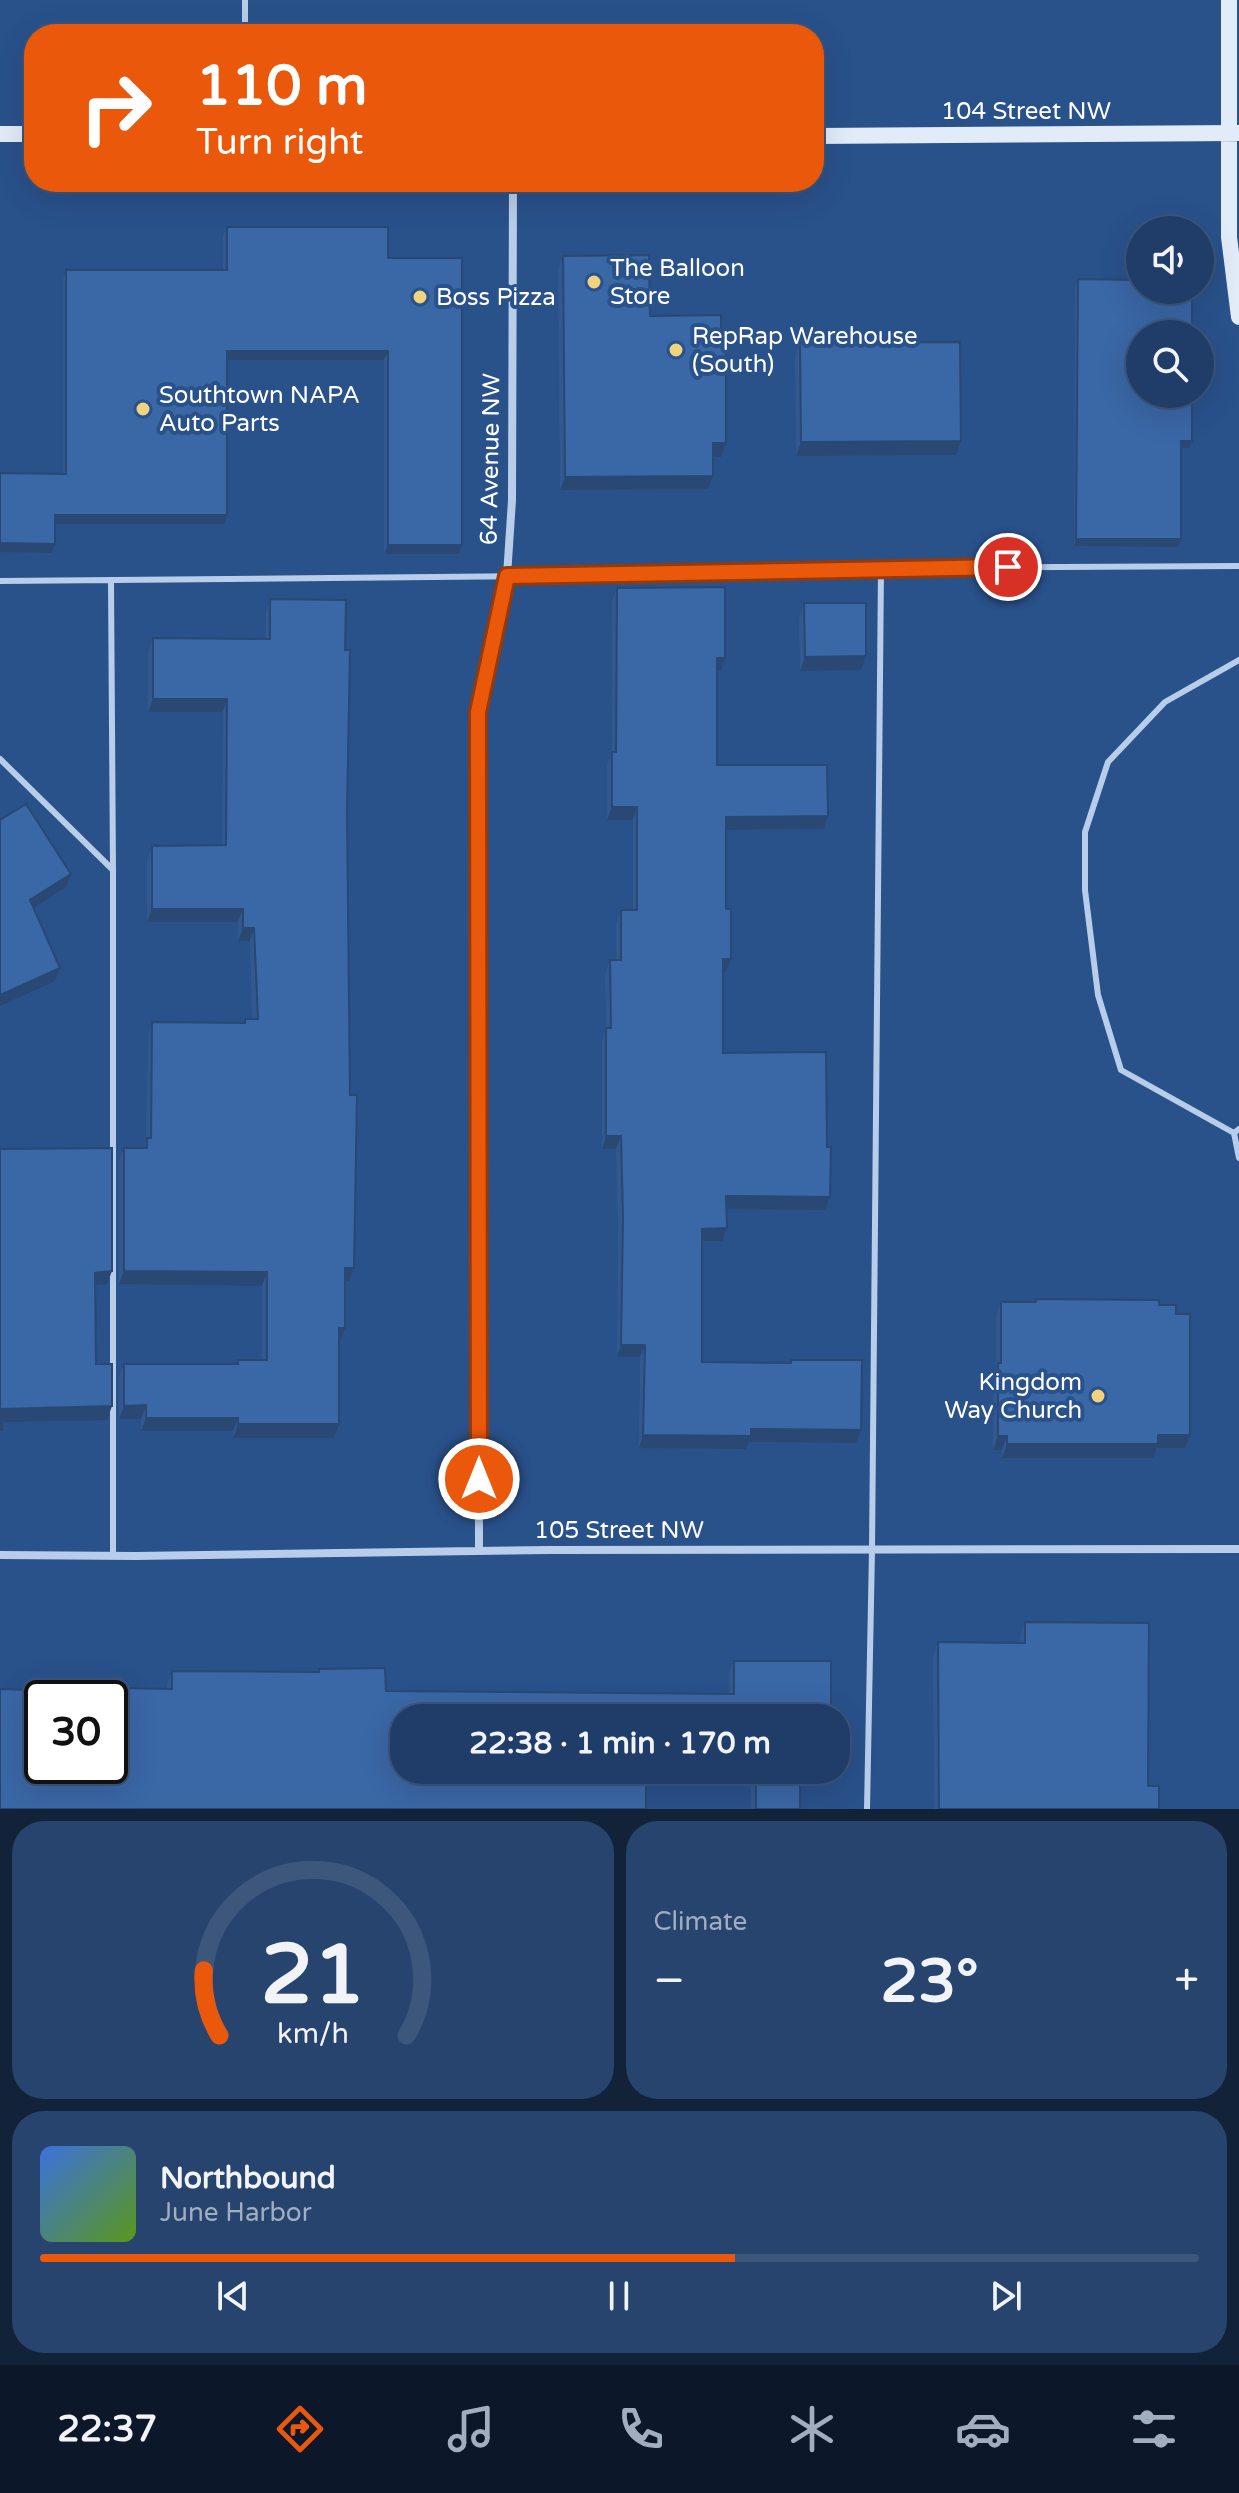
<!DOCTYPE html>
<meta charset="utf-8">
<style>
body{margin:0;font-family:"Varela Round",sans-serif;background:#27446e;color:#f1f3f6;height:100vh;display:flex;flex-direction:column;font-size:30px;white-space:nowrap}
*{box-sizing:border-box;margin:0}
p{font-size:26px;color:#a1aec0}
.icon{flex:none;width:44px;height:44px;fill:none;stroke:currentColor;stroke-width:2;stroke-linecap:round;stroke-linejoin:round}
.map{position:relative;height:1809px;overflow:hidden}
.details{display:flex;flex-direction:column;gap:12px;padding:12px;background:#112239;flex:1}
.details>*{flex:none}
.banner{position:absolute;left:24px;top:24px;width:800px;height:168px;border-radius:32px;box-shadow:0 8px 32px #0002,0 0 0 2px #3c567c;background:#ea580c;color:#fff;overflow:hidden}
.controls{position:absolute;left:1126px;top:216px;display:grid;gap:16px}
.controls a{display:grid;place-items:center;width:88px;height:88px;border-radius:50%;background:#1f3d68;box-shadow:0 8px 32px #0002,0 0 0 2px #3c567c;font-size:40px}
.speed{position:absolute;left:24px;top:1680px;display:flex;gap:16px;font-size:40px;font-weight:700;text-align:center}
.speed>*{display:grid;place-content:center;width:104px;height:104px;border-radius:50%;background:#1f3d68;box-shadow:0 8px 32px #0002,0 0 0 2px #3c567c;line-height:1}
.speed .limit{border:4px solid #111;border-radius:12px;background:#fff;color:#111}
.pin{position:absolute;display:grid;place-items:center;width:68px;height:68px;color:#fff;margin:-34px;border:4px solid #fff;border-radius:50%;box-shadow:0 2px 8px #0007}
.me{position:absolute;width:88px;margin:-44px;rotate:0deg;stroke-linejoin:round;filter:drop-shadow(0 0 6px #0008)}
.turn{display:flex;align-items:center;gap:28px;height:168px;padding:0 40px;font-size:36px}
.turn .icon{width:104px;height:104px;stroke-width:2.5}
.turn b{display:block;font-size:56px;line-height:68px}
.big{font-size:60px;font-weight:700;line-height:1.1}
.details .card{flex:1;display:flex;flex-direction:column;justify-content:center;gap:12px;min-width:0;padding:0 28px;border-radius:32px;background:#27446e}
.details .dial{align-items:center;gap:0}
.dial svg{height:208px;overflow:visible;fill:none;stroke:#3c567c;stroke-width:7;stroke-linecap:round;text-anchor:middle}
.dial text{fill:#f1f3f6;stroke:none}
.song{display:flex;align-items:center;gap:24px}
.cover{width:96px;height:96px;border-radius:12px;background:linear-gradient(135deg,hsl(220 70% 55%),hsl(90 70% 35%))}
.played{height:8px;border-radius:4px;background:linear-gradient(90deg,#ea580c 60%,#3c567c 60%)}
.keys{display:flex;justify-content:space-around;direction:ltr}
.heat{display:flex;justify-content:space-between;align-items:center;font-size:44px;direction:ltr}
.details .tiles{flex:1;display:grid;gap:12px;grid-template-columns:1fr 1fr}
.card:last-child{grid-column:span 2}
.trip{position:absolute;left:390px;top:1704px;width:460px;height:80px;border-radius:32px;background:#1f3d68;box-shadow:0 8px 32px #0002,0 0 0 2px #3c567c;font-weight:700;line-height:80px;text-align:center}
.tabs{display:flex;height:128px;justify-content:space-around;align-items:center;background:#0c182a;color:#a1aec0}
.tabs .icon{width:56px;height:56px}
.tabs .on{color:#ea580c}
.tabs b{font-size:36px;color:#f1f3f6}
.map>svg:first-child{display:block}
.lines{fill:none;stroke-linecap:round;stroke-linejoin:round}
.service{stroke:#b8cde9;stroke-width:6}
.minor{stroke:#b8cde9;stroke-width:8}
.secondary{stroke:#e2ebf8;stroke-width:16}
.wall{fill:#32598f;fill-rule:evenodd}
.shaded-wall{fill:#294874}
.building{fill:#3a67a6;stroke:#294874;stroke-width:2;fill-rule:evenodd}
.route-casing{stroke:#983908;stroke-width:20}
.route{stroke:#ea580c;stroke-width:14}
.poi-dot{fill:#f0d27f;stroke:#29518a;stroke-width:3}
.labels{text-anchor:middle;stroke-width:8;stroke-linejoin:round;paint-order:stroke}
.street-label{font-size:24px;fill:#fff;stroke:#29518a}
.poi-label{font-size:24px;fill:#fff;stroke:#29518a;text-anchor:start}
</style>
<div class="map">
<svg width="1239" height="1809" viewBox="0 0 1239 1809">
<rect width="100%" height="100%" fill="#29518a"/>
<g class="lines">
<path class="service" d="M245 0V34
M0 581 547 576 881 568 1239 566
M111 582 113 870V1556
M0 759 113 870
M1239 1129 1234 1133 1239 1158
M1234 1133 1121 1070 1098 995 1085 890V832L1108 762 1165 702 1239 660
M867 1809 872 1550 881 568"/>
<path class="minor" d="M479 1551 478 712 507 576 512 500 513 182
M0 1555 135 1556 550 1550 1239 1549"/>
<path class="secondary" d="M1229 0V237L1239 317
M0 134H34
M814 136 1239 133"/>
</g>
<path class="wall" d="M227 227 388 258 462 545 459 554H384V360H227L224 524H55V544L52 553 0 552V473L63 474V279L66 270H223V236Z
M563 256 650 316 721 457H713V476L708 489 560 490 558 269Z
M1078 279 1189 448H1181V539L1178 547 1074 546 1075 286Z
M800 343 956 455 796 456 795 357Z
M617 588 725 658 721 671H717V765L828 816 824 829 726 830V972H723V1053L827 1147 830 1197 825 1210 727 1209 722 1241H702V1362L790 1363 791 1360 856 1443 749 1442 746 1449 639 1448 640 1357H617L618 1230 616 1149H602V1041L606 1029 605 973 610 960H616V923L621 910H633V820H607V765L612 753V601Z
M270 599 345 650 347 812 349 1281H345L340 1341H339L334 1438H233V1431H141V1419H119V1377L124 1364H236L238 1360H262V1286L119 1284V1161L124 1148H144L146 1141 148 1035 152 1022 243 1023 245 1019H252L250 941H238V922H147V859L152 846 222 845 223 712H148V652L153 638 265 639 266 613Z
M804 603 861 670 800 671 799 617Z
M1036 1299 1159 1305 1185 1448H1157L1153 1458H1002V1450H993V1377L996 1367V1315L1001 1302H1035Z
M1025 1622 1148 1786 1159 1809H934L933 1656 938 1642 1020 1643V1635Z
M734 1661H831V1718H404V1770H800V1809H751V1774L646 1773V1809H0V1689L57 1691 58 1687 167 1689V1684L172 1671 318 1672 319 1669 385 1668 386 1691 729 1694V1673ZM42 1698H110V1766H42Z"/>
<path class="shaded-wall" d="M227 351H388L384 360H224Z
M961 441 956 455 796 456 801 442Z
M1181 441H1192L1189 448H1178Z
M713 443H726L721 457H708Z
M713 476 708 489 560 490 565 477Z
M55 515H227L224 524H52Z
M1076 539H1181L1178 547 1074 546Z
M0 543 55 544 52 553 0 552Z
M388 545H462L459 554H384Z
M866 656 861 670 800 671 805 657Z
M717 658H725L721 671H712Z
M153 699H227L223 712H148Z
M612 807H637L633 820H607Z
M828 816 824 829 722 830 726 817Z
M71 874 66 887 26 913 30 900Z
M152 909H243L238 922H147Z
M243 928H254L250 941H238Z
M723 959H731L726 972H718Z
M60 968 55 981 0 1006V995Z
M606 1136H621L616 1149H602Z
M726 1196 830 1197 825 1210 722 1209Z
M727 1228 722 1241H697L702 1229Z
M345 1268H354L349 1281H340Z
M112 1271 107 1284 90 1286 95 1273Z
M124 1271 267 1272 262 1286 119 1284Z
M339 1328H345L340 1341H334Z
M621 1345H645L640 1357H617Z
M146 1405 141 1419H119L124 1406Z
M112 1406 107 1420 0 1422 2 1409Z
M146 1418H238L233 1431H141Z
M238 1424H339L334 1438H233Z
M751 1429 861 1430 856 1443 749 1442 746 1449 639 1448 643 1435Z
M1158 1435H1190L1185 1448H1157L1153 1458H1002L1007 1444Z
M998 1436H1007L1002 1450H993Z
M642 1770H753L751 1774 641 1773Z"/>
<path class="building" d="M227 227H388V258H462V545H388V351H227V515H55V544L0 543V473L66 474V270H227Z
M649 255 650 316 721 315V343H726V443H713V476L565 477 563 256Z
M1078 279 1140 280V290H1192V334H1140V394H1192V441H1181V539H1076Z
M960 342 961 441 801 442 800 343Z
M725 587V658H717V765H827L828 816 726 817V909H731V959H723V1053L826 1052 827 1147H831L830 1197 726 1196 727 1228 702 1229V1362L791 1363V1360H862L861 1430 751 1429V1436L643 1435 645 1345H621L623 1217 621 1136H606V1028H611L610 960H621V910H637V807H612V752H616L617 588Z
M270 599 346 600 345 650H350L347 812 350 1095H357L354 1268H345V1328H339V1424H238V1418H146V1405L124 1406V1364H238V1360H267V1272L124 1271V1148H147V1138H151L152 1022 245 1023V1019H258L254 928H243V909H152V846L226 845 227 699H153V638L270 639Z
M804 603H866V656L805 657Z
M26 804 71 874 30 900 60 968 0 995V820Z
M112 1148V1271L95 1273 96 1364H112V1406L2 1409V1430H0V1149Z
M1036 1299 1159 1300V1305H1176V1314H1190V1435H1158V1444H1007V1436H998V1363H1001V1302H1036Z
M1025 1622 1149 1623 1148 1786H1159V1809H939L938 1642 1025 1643Z
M734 1661H831V1718H404V1770H646V1809H0V1689L58 1691V1687L172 1689V1671L319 1672V1669L385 1668 386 1691 734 1694ZM42 1698H110V1766H42Z
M756 1770H800V1809H756Z"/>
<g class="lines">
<g class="route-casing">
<path id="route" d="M479 1479 478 712 507 576 1008 567"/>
</g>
<use href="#route" class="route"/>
</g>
<g class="poi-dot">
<circle cx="594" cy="282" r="8"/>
<circle cx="420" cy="297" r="8"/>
<circle cx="676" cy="350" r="8"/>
<circle cx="143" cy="409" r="8"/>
<circle cx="1098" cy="1396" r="8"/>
</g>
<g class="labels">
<g class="street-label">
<text x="1026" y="119">104 Street NW</text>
<text transform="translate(490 459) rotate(-89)" y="8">64 Avenue NW</text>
<text x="619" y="1538">105 Street NW</text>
</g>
<g class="poi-label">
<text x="610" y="276">The Balloon<tspan x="610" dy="28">Store</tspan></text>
<text x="436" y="305">Boss Pizza</text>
<text x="692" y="344">RepRap Warehouse<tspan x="692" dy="28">(South)</tspan></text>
<text x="159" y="403">Southtown NAPA<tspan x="159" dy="28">Auto Parts</tspan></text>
<text x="1082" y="1390" text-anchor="end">Kingdom<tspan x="1082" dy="28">Way Church</tspan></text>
</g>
</g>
</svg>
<div class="controls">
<a><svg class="icon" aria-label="sound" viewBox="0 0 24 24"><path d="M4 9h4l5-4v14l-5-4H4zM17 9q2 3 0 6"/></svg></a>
<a><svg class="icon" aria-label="search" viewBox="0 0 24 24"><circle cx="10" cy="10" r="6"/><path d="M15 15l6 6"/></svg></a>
</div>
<div class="speed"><div class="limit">30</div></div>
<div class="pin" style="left:1008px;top:567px;background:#d93025"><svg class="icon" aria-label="arrive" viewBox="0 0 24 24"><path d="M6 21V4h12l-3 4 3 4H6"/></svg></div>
<svg class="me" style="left:479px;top:1479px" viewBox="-20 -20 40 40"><circle r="17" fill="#ea580c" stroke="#fff" stroke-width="3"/><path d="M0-11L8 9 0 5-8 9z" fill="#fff"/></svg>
<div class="trip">22:38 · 1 min · 170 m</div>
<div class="banner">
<div class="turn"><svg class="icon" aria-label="right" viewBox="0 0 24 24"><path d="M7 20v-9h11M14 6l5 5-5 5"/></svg><div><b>110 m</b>Turn right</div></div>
</div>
</div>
<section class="details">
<div class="tiles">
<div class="card dial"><svg viewBox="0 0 100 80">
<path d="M14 69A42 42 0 1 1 86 69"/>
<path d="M14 69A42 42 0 0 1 8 44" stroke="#ea580c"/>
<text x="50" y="56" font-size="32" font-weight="700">21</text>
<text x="50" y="72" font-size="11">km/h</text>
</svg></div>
<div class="card"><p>Climate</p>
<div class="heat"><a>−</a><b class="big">23°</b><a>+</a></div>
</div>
<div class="card">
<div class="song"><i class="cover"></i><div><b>Northbound</b><p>June Harbor</p></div></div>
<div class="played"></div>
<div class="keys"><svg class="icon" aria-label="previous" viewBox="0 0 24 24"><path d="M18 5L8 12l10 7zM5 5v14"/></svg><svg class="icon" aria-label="pause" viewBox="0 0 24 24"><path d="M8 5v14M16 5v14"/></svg><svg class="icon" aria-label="next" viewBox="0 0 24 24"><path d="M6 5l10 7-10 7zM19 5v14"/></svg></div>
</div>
</div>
</section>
<nav class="tabs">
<b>22:37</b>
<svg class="icon on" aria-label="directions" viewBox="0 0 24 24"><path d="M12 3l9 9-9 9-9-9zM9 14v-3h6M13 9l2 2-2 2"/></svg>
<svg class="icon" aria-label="music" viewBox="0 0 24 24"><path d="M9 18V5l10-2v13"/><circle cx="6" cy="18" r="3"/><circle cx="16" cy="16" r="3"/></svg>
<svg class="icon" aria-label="phone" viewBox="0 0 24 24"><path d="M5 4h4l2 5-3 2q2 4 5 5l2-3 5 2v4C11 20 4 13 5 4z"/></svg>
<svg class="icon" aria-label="climate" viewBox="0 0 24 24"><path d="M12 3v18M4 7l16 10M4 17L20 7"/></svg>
<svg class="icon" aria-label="car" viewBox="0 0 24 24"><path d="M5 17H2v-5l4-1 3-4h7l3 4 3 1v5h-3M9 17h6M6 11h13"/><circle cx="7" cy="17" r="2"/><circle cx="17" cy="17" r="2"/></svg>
<svg class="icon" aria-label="filters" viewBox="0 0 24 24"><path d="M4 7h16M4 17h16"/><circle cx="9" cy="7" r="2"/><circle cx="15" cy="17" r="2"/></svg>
</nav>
